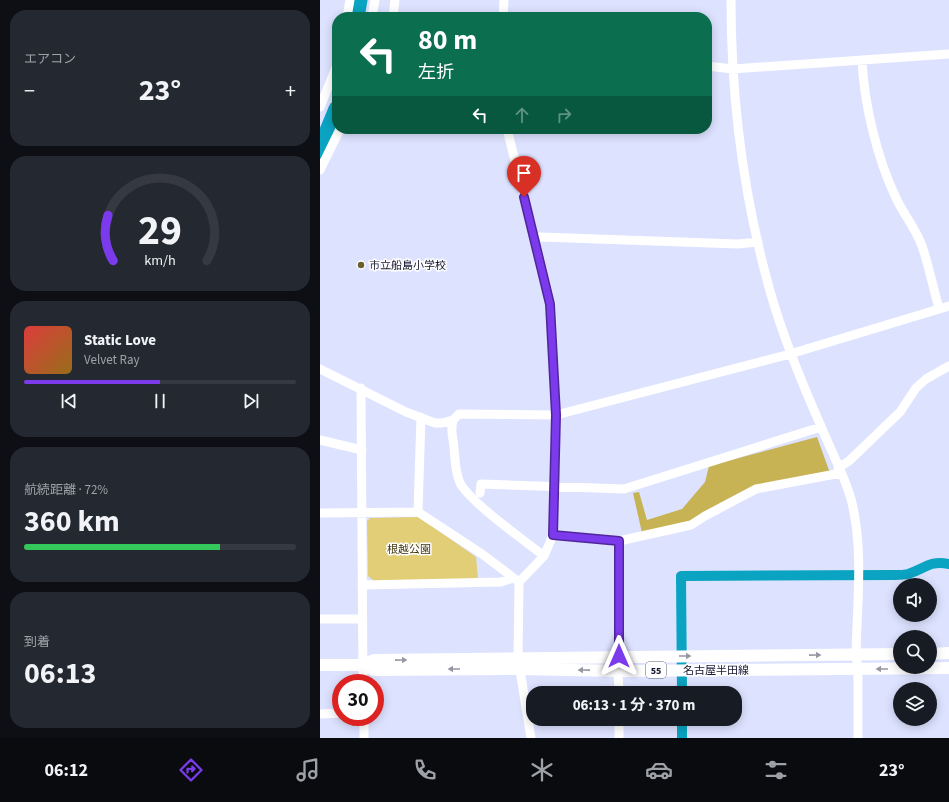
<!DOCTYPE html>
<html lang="ja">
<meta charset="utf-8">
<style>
body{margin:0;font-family:"Source Sans 3","Noto Sans JP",sans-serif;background:#242831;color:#f1f3f6;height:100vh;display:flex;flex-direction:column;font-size:15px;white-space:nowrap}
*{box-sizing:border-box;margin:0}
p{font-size:13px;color:#9ea1a6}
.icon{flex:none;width:22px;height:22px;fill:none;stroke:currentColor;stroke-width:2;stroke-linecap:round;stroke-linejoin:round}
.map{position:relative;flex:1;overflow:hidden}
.details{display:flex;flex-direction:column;gap:10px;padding:10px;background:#0d0f14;width:320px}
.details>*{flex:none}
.hud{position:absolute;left:12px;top:12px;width:380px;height:122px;border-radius:16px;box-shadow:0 2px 10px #0003;background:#0b6e4f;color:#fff;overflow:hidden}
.fabs{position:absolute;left:573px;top:578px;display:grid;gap:8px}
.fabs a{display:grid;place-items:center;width:44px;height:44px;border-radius:50%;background:#171b24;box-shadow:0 2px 10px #0003;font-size:20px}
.speed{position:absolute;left:12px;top:674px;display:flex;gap:8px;font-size:20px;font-weight:700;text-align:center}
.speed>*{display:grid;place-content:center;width:52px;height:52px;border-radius:50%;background:#171b24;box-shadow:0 2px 10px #0003;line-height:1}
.speed .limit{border:6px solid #d22;background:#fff;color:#111}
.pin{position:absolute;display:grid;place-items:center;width:34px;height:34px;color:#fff;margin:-41px -17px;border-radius:50% 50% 50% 0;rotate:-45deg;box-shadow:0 0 4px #0007}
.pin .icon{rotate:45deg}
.me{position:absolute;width:44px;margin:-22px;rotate:0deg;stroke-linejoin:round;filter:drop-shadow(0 0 3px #0008)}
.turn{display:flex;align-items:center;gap:14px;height:84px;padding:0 20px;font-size:18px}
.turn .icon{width:52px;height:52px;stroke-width:2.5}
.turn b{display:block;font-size:28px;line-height:34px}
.lanes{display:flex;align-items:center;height:38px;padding:0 20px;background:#0003;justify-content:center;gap:20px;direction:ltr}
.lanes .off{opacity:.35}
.big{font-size:30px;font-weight:700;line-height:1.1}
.details .tile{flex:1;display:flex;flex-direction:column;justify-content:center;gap:6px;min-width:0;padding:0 14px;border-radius:16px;background:#242831}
.details .dial{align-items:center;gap:0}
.dial svg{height:104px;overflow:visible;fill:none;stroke:#363941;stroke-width:7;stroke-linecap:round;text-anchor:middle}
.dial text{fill:#f1f3f6;stroke:none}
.song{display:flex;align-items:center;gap:12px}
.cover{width:48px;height:48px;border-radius:6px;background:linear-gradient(135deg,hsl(0 70% 55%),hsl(40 70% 35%))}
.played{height:4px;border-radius:2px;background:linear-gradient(90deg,#7c3aed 50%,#363941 50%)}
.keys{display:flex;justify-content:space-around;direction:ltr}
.heat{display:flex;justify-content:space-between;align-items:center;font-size:22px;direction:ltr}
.charge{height:6px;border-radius:3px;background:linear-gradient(90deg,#34c759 72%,#363941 0)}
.trip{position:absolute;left:206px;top:686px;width:216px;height:40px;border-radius:16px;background:#171b24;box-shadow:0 2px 10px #0003;font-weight:700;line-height:40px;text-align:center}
.tabs{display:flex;height:64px;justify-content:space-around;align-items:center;background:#090b0e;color:#9ea1a6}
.tabs .icon{width:28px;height:28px}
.tabs .selected{color:#7c3aed}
.tabs b{font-size:18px;color:#f1f3f6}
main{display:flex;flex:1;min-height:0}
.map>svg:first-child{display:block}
.green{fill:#e1ce76}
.forest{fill:#c7b254}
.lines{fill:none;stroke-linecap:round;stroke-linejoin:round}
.canal{stroke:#0aa3c1;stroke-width:10}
.river{stroke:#0aa3c1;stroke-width:17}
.minor{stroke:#fff;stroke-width:9}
.major{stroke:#fff;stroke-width:12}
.oneway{fill:#9697a2}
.route-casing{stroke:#51269a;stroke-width:10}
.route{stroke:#7c3aed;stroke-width:7}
.poi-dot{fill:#6b602d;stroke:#fff;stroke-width:1.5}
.labels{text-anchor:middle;stroke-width:3;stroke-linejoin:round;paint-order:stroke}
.shield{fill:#fff;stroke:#5b5d6e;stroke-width:1}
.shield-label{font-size:10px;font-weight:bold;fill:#151730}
.poi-label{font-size:11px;fill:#151730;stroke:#fff;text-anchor:start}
.park-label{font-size:11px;fill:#423a11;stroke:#fff}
.street-label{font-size:11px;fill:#151730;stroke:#fff}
</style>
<main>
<section class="details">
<div class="tile"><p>エアコン</p>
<div class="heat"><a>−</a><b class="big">23°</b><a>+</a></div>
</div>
<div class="tile dial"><svg viewBox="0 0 100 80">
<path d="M14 69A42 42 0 1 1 86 69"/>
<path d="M14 69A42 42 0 0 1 10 34" stroke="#7c3aed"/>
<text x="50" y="56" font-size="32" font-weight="700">29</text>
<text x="50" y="72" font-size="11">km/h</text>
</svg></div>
<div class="tile">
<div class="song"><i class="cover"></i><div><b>Static Love</b><p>Velvet Ray</p></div></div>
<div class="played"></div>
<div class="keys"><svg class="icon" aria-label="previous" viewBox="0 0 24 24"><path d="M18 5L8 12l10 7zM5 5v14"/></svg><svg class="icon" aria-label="pause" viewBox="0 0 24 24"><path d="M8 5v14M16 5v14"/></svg><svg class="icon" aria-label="next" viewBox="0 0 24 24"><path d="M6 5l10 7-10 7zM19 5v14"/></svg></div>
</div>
<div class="tile"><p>航続距離 · 72%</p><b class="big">360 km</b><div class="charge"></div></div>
<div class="tile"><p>到着</p><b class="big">06:13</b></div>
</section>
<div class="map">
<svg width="629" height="738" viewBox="0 0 629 738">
<rect width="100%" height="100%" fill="#dde2ff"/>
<path class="green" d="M99 517 156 557 158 579 54 581 48 576 47 521 50 518Z"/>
<path class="forest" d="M497 437 510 473 436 486 368 523 322 533 313 493 319 492 327 520 362 509 385 482 389 466Z"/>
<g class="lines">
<path class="canal" d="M362 693 361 576 575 575C579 575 584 575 588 574 605 569 609 560 629 564
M362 719V738"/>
<path class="river" d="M36 17 39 0
M0 150 17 109"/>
<path class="minor" d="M411 0C411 100 423 195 450 291 463 337 481 381 500 424 510 449 524 474 531 499 544 549 537 603 536 655L538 669V738
M27 17 30 0
M52 17 55 0
M73 17 75 0
M183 17 184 0
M542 60C544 104 557 158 576 198 584 215 596 229 602 246 609 266 613 288 619 308
M387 66 413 69 629 54
M0 107 17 65
M187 129 231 304 236 415 233 535
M0 170 20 129
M215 238 221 237 418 244 438 242
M0 369 86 412 115 423H122L133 420 139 414 236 415 470 354 629 306
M41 388 43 683
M101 417 98 512 162 554 199 582
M133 420C130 434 133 435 134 447 135 459 135 472 140 483 150 502 205 541 224 556
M0 440 42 450
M518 468 529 461 580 412 596 388 606 379 629 366
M160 493 161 484 304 489 501 427
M0 513 98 512
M42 585 181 582 193 578
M0 619H42
M299 656V541
M298 671 299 693
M0 714 21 713
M44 717V738
M299 719V738
M211 738 198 658 199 582 224 556 233 535 299 541 371 525 385 516 436 489 521 473"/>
<path class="major" d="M610 654 629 653
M0 665H43L54 660 580 654
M43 665 54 670 199 669 298 671 629 668"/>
</g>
<defs><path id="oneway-solid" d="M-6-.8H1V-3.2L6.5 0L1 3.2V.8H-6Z"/></defs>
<g class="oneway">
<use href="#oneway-solid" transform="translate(495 655) rotate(-1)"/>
<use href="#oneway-solid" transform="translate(365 656)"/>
<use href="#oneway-solid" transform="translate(81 660) rotate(-1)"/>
<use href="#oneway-solid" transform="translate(134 669) rotate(180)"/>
<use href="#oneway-solid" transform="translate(562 669) rotate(180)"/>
<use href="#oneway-solid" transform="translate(264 670) rotate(-179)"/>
</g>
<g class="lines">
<g class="route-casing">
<path id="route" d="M204 197 230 304 236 415 233 535 299 541V656"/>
</g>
<use href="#route" class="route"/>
</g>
<circle class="poi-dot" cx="41" cy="265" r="4"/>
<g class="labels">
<rect class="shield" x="326" y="662" width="20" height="16" rx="3"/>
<g class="shield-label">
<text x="336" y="674">55</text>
</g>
<g class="poi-label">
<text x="49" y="269">市立船島小学校</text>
</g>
<g class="park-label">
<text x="89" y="553">根越公園</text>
</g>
<g class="street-label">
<text x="396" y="674">名古屋半田線</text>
</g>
</g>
</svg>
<div class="fabs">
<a><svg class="icon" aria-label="sound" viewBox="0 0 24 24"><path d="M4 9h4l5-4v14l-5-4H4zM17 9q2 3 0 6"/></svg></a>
<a><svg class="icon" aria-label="search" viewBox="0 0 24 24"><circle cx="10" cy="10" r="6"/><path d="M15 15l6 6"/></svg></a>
<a><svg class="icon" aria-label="layers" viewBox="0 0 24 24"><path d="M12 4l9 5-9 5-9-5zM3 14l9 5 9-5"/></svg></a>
</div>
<div class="speed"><div class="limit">30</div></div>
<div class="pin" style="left:204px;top:197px;background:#d93025"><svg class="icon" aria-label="arrive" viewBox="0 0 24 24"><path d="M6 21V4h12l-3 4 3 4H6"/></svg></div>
<svg class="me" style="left:299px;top:656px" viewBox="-20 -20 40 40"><path d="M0-17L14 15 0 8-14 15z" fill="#7c3aed" stroke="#fff" stroke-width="4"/></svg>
<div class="trip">06:13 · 1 分 · 370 m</div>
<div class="hud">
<div class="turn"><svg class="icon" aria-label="left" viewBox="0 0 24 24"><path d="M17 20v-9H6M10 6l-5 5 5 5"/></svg><div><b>80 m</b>左折</div></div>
<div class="lanes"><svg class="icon" aria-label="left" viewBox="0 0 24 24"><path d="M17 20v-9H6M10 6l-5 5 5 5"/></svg><svg class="icon off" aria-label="ahead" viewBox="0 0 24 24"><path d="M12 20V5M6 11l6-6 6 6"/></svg><svg class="icon off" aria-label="right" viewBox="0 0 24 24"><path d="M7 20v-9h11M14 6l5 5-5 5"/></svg></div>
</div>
</div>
</main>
<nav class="tabs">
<b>06:12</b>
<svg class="icon selected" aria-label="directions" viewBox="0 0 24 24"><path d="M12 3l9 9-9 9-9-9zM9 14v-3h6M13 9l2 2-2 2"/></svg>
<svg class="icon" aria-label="music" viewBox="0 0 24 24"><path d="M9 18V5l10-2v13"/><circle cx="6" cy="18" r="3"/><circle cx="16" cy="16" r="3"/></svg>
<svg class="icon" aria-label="phone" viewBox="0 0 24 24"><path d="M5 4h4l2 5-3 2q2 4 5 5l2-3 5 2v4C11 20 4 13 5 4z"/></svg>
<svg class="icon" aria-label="climate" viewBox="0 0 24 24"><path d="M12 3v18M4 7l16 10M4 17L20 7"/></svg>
<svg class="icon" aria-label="car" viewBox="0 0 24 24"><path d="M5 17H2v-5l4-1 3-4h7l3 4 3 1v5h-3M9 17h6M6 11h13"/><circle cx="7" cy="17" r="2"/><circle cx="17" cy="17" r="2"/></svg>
<svg class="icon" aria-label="filters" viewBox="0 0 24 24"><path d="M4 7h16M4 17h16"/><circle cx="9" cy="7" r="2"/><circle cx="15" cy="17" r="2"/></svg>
<b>23°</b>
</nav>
